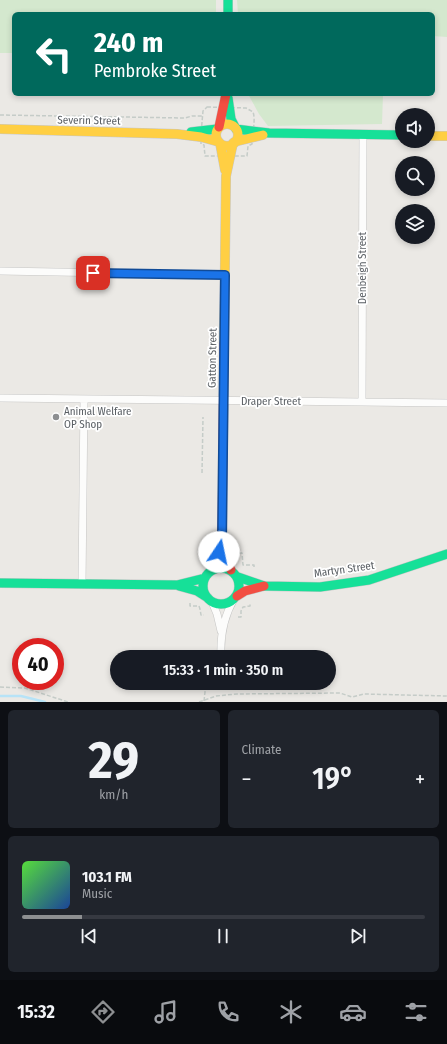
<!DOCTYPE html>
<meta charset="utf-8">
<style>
body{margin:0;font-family:"Fira Sans Condensed",sans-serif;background:#20242c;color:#f1f3f6;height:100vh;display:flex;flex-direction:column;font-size:15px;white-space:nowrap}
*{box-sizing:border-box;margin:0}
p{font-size:13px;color:#9ea1a6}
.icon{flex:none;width:22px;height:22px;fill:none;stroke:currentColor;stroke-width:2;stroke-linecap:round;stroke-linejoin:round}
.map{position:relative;height:702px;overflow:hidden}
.panel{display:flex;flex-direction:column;gap:8px;padding:8px;background:#0d0f14;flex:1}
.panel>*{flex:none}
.top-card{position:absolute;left:12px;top:12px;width:423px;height:84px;border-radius:6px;box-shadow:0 2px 6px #0003;background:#00695c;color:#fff;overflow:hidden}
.fabs{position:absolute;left:395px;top:108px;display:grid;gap:8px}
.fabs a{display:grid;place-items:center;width:40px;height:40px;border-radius:50%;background:#171b24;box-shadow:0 2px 6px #0003;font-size:20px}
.speed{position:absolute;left:12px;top:638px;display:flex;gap:8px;font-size:20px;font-weight:700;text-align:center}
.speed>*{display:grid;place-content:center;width:52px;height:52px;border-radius:50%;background:#171b24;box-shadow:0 2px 6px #0003;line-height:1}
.speed .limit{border:6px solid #d22;background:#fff;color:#111}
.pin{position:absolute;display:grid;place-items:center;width:34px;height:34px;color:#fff;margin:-17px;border-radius:8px;box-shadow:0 2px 6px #0006}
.me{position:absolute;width:44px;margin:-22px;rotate:11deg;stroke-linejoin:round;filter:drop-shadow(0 0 3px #0008)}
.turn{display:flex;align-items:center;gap:14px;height:84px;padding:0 16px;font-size:18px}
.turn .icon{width:52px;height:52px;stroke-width:2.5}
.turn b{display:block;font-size:28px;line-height:34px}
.big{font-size:30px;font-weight:600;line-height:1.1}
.panel .tile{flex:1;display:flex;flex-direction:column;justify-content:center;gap:6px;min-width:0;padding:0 14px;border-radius:6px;background:#20242c}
.panel .dial{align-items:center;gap:0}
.dial b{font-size:52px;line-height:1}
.song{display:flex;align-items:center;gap:12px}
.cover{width:48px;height:48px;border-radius:6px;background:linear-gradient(135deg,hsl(110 70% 55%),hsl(220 70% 35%))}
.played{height:4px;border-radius:2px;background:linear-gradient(90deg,#8d8f91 15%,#363941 15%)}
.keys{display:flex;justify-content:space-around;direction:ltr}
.heat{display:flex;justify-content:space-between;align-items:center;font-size:22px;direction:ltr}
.panel .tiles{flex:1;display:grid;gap:8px;grid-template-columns:1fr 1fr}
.tile:last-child{grid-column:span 2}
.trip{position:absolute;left:110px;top:650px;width:226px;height:40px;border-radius:20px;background:#171b24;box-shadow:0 2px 6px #0003;font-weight:600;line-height:40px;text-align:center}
.tabs{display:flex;height:64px;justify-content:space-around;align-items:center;background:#090b0e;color:#9ea1a6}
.tabs .icon{width:28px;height:28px}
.tabs .current{color:#8d8f91}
.tabs b{font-size:18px;color:#f1f3f6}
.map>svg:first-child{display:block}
.green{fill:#d4e8ce}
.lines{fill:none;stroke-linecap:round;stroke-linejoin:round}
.stream{stroke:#b7e3f7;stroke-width:2.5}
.street-casing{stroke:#c6c6c5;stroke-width:8}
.fast-casing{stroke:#c6c6c6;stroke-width:10}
.slow-casing{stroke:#c6c6c6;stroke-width:10}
.jam-casing{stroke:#c6c6c6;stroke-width:10}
.path{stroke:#c5ccc8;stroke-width:1.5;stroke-dasharray:4 2;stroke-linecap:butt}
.street{stroke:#fcfcfb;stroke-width:7}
.fast{stroke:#16e098;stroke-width:9}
.slow{stroke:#ffcf43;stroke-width:9}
.jam{stroke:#f24e42;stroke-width:9}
.route-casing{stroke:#114b97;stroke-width:10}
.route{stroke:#1a73e8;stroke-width:7}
.poi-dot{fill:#8d8f91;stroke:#fff;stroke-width:1.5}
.labels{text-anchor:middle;stroke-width:3.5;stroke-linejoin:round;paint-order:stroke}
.street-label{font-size:11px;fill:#5a5f64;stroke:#fff}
.poi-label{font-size:11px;fill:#5a5f64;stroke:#fff;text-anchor:start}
</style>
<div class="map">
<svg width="447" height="702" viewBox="0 0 447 702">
<rect width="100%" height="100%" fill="#ebe9e5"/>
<path class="green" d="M0 0H216V14H14V53H0Z
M237 0H447V37L433 36V14H238Z
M248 94H383L382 124 268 126 259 114Z"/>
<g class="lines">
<path class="stream" d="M0 696H21L45 702"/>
<g class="street-casing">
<path id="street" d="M0 271 225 275
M0 398 447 403
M362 402 363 135
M82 584 84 399
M212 602 217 614 221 631
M221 657C220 636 223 618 234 599"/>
</g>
<g class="fast-casing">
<path id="fast" d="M228 0V14
M228 98 231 119 235 127
M236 129 269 133 402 135
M191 132 217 129
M203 586a18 18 0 1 1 36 0a18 18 0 1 1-36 0Z
M211 571 222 543
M238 577 264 586 320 587 369 580 447 554
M0 583 177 585 205 578
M179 586 197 591 208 598"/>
</g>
<g class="slow-casing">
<path id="slow" d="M216 135a11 11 0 1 1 22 0a11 11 0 1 1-22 0Z
M0 129 177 134 201 137 219 142
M428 136H447
M234 142 263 135
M220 143 225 170
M224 343 226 176 233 143"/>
</g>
<g class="jam-casing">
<path id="jam" d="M219 127 226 94
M224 343 222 541 224 555 231 570
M237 596 245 591 264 586"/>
</g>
<path class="path" d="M207 107 246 108 253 112C256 120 252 134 252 144L248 146 247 156H205L204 145 201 144C201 132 202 122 203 111Z
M0 115 185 118 192 116H203
M202 473 203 417
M239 553H242L243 565H254V569
M190 603V606H199L200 609 201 615H204
M238 617H241V611L243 607 250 606V603
M211 657 213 652
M0 687 25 688 68 702
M204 701 206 683
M199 702 216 696 237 694 340 693 352 697 364 694 447 696"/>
<use href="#street" class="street"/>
<use href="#fast" class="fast"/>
<use href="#slow" class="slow"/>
<use href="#jam" class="jam"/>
</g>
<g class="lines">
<g class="route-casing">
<path id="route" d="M93 273 225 275 222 541 219 552"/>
</g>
<use href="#route" class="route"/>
</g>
<circle class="poi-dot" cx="56" cy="417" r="4"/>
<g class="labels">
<g class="street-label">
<text transform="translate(89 120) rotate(1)" y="4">Severin Street</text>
<text transform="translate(362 268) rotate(-90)" y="4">Denbeigh Street</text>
<text transform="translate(212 358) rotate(-89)" y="4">Gatton Street</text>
<text x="271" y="405">Draper Street</text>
<text transform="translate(344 569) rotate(-8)" y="4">Martyn Street</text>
</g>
<g class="poi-label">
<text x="64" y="415">Animal Welfare<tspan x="64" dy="13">OP Shop</tspan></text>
</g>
</g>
</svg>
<div class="fabs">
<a><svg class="icon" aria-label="sound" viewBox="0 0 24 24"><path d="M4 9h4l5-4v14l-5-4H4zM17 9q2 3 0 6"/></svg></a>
<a><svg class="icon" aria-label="search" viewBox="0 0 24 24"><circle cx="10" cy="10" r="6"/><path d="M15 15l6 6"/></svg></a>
<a><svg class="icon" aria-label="layers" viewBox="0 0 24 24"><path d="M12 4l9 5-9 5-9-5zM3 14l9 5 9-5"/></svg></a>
</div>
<div class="speed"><div class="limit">40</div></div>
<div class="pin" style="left:93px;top:273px;background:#d93025"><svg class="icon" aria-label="arrive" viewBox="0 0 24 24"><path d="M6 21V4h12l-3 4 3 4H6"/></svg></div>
<svg class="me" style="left:219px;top:552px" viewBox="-20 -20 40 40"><circle r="19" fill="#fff"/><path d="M0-13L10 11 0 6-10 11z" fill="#1a73e8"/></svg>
<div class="trip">15:33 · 1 min · 350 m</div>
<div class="top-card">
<div class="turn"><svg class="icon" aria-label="left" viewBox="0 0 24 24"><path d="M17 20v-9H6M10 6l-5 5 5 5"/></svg><div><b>240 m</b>Pembroke Street</div></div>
</div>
</div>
<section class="panel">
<div class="tiles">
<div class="tile dial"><b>29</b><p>km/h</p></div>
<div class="tile"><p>Climate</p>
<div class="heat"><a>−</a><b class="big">19°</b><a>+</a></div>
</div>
<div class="tile">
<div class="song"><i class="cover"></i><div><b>103.1 FM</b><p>Music</p></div></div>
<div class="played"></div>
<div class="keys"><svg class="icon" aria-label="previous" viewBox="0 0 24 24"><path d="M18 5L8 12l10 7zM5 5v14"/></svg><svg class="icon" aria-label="pause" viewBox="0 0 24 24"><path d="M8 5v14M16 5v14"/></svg><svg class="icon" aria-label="next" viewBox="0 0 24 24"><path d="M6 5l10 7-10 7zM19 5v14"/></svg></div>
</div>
</div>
</section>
<nav class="tabs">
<b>15:32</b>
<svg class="icon current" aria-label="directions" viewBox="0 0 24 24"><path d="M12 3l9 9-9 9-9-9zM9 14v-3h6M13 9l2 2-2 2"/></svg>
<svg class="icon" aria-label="music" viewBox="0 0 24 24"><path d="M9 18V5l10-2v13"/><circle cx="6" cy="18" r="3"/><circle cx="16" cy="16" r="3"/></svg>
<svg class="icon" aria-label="phone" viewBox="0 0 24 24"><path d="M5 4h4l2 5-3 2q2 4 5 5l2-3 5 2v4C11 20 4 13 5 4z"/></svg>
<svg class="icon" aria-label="climate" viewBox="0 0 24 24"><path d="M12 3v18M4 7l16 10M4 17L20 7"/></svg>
<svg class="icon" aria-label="car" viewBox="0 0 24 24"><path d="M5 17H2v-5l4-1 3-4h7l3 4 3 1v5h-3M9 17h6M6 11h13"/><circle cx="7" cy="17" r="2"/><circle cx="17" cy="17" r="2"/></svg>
<svg class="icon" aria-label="filters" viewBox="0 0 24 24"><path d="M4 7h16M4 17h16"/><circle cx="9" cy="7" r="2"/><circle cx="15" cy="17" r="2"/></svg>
</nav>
